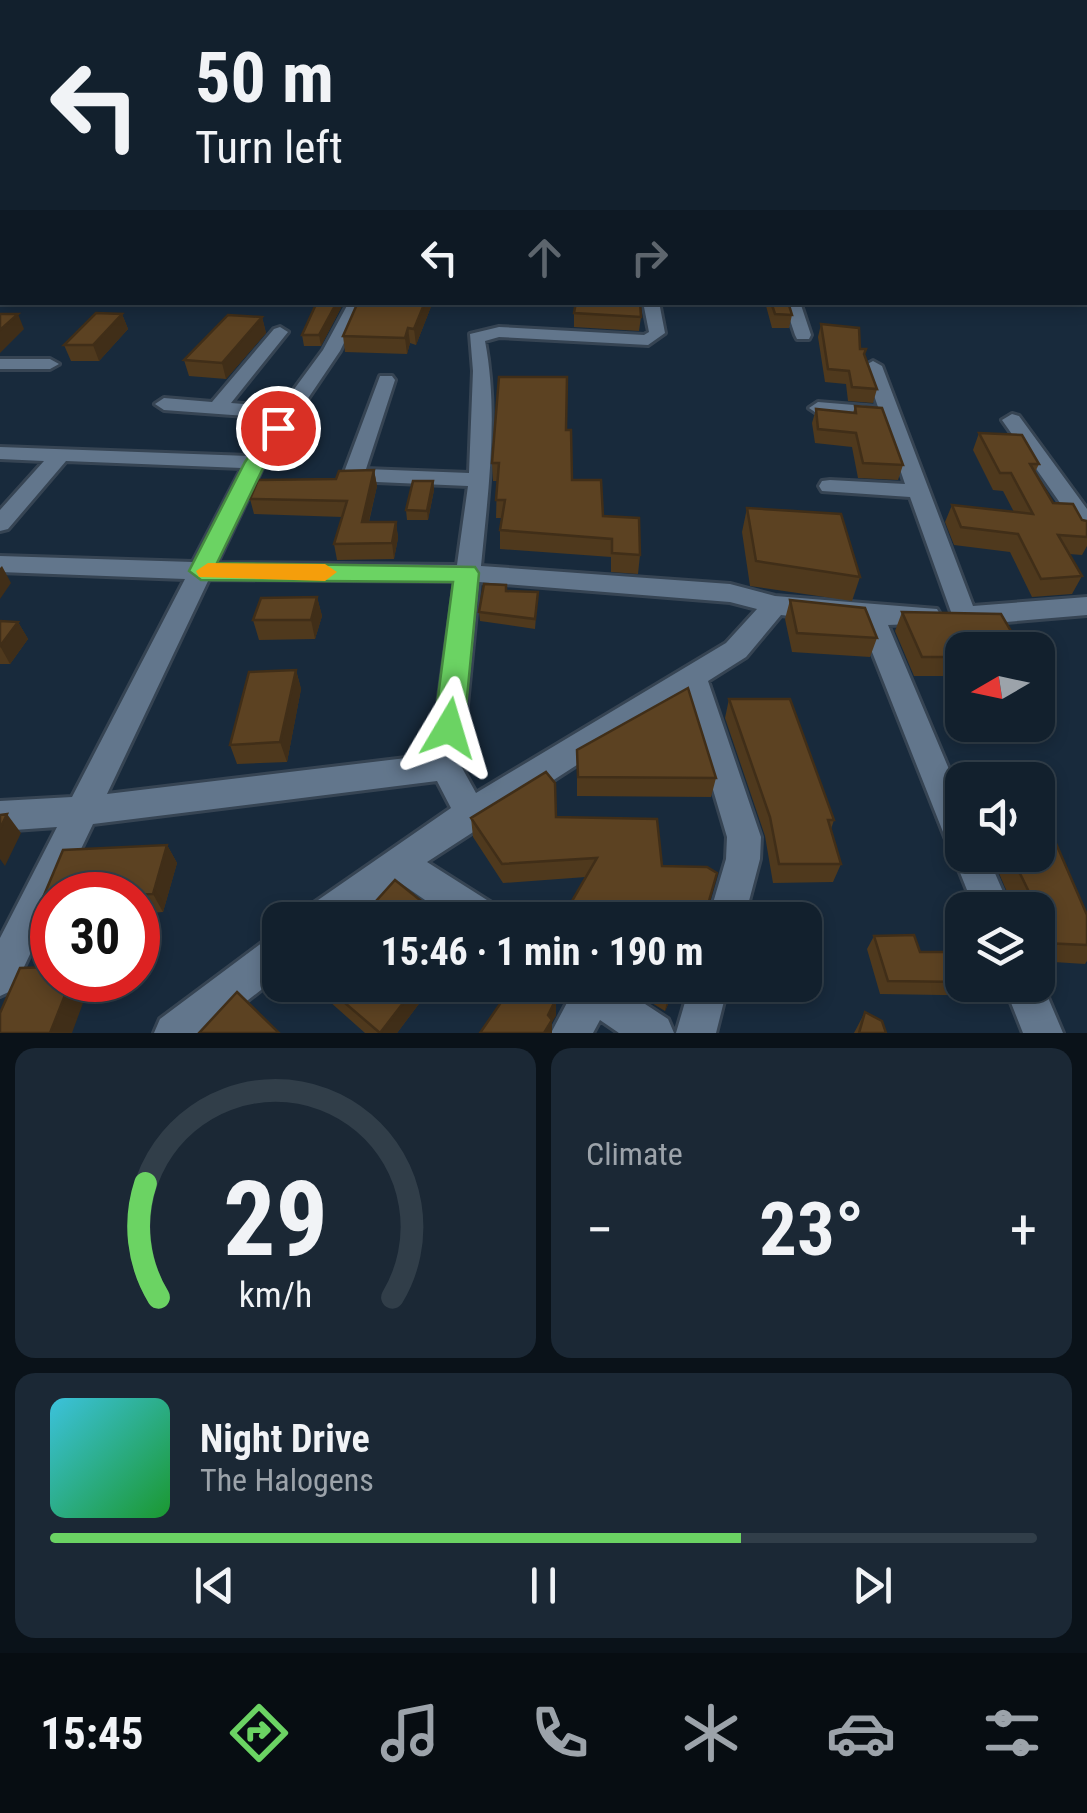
<!DOCTYPE html>
<meta charset="utf-8">
<style>
body{margin:0;font-family:"Roboto Condensed",sans-serif;background:#1b2835;color:#f1f3f6;height:100vh;display:flex;flex-direction:column;font-size:38px;white-space:nowrap}
*{box-sizing:border-box;margin:0}
p{font-size:32px;color:#9ca3aa}
.icon{flex:none;width:55px;height:55px;fill:none;stroke:currentColor;stroke-width:2;stroke-linecap:round;stroke-linejoin:round}
.map{position:relative;height:1033px;overflow:hidden}
.drawer{display:flex;flex-direction:column;gap:15px;padding:15px;background:#0a1219;flex:1}
.drawer>*{flex:none}
.guide{position:absolute;left:0px;top:0px;width:1088px;height:305px;box-shadow:0 5px 15px #0003,0 0 0 2px #313e49;background:#12202d;color:#f1f3f6;overflow:hidden}
.needle{width:65px;rotate:261deg}
.controls{position:absolute;left:945px;top:632px;display:grid;gap:20px}
.controls a{display:grid;place-items:center;width:110px;height:110px;border-radius:20px;background:#12202d;box-shadow:0 5px 15px #0003,0 0 0 2px #313e49;font-size:50px}
.speed{position:absolute;left:30px;top:872px;display:flex;gap:20px;font-size:50px;font-weight:700;text-align:center}
.speed>*{display:grid;place-content:center;width:130px;height:130px;border-radius:50%;background:#12202d;box-shadow:0 5px 15px #0003,0 0 0 2px #313e49;line-height:1}
.speed .limit{border:15px solid #d22;background:#fff;color:#111}
.pin{position:absolute;display:grid;place-items:center;width:85px;height:85px;color:#fff;margin:-42px;border:5px solid #fff;border-radius:50%;box-shadow:0 2px 10px #0007}
.me{position:absolute;width:110px;margin:-55px;rotate:7deg;stroke-linejoin:round;filter:drop-shadow(0 0 8px #0008)}
.turn{display:flex;align-items:center;gap:35px;height:210px;padding:0 30px;font-size:45px}
.turn .icon{width:130px;height:130px;stroke-width:2.5}
.turn b{display:block;font-size:70px;line-height:85px}
.lanes{display:flex;align-items:center;height:95px;padding:0 30px;background:#0003;justify-content:center;gap:50px;direction:ltr}
.lanes .off{opacity:.35}
.big{font-size:75px;font-weight:700;line-height:1.1}
.drawer .card{flex:1;display:flex;flex-direction:column;justify-content:center;gap:15px;min-width:0;padding:0 35px;border-radius:20px;background:#1b2835}
.drawer .dial{align-items:center;gap:0}
.dial svg{height:260px;overflow:visible;fill:none;stroke:#313e49;stroke-width:7;stroke-linecap:round;text-anchor:middle}
.dial text{fill:#f1f3f6;stroke:none}
.song{display:flex;align-items:center;gap:30px}
.cover{width:120px;height:120px;border-radius:15px;background:linear-gradient(135deg,hsl(190 70% 55%),hsl(130 70% 35%))}
.played{height:10px;border-radius:5px;background:linear-gradient(90deg,#6bd363 70%,#313e49 70%)}
.keys{display:flex;justify-content:space-around;direction:ltr}
.heat{display:flex;justify-content:space-between;align-items:center;font-size:55px;direction:ltr}
.drawer .tiles{flex:1;display:grid;gap:15px;grid-template-columns:1fr 1fr}
.card:last-child{grid-column:span 2}
.trip{position:absolute;left:262px;top:902px;width:560px;height:100px;border-radius:20px;background:#12202d;box-shadow:0 5px 15px #0003,0 0 0 2px #313e49;font-weight:700;line-height:100px;text-align:center}
.menu{display:flex;height:160px;justify-content:space-around;align-items:center;background:#070d12;color:#9ca3aa}
.menu .icon{width:70px;height:70px}
.menu .current{color:#6bd363}
.menu b{font-size:45px;color:#f1f3f6}
.map>svg:first-child{display:block}
.lines{fill:none;stroke-linecap:round;stroke-linejoin:round}
.minor-casing{stroke:#364453;stroke-width:6}
.minor{fill:#62768c;fill-rule:evenodd}
.wall{fill:#4f391d}
.shaded-wall{fill:#402e18}
.building{fill:#5c4222;stroke:#402e18;stroke-width:2.5}
.route{fill:#6bd363;stroke:#468940;stroke-width:2.5}
.slow{fill:#f59e0b}
</style>
<div class="map">
<svg width="1087" height="1033" viewBox="0 0 1087 1033">
<rect width="100%" height="100%" fill="#182a3c"/>
<g class="lines">
<g class="minor-casing">
<path id="minor" d="M1085 129H1087V135H1085Z
M0 178H2V184H0Z
M2 195V204L0 205V196Z
M0 221H2V229H0Z
M349 302H364L340 351 265 462 217 563 457 565 468 486 354 481 343 475 380 376H392L395 380 366 469 469 473 473 371 470 334 499 327 644 335 649 332 643 302H659L665 333 648 345 499 337 485 341C499 414 488 492 481 566L730 584 775 596 937 609 941 616 937 623 888 625 962 800V855H987L1011 910H975L953 855 955 850 950 848 945 837 861 624 781 615 746 657 708 681 761 837 760 859 744 920H708L726 859 727 837 685 695 427 862 498 907 503 920H454L399 882 350 920H303L308 907 451 808 437 781 93 824 59 895H52V908L13 990 0 996V938L57 827 0 831V801L72 797 185 579 0 572V556L193 562 242 468 66 461 8 529 0 531V510L44 461 0 459V447L249 456 273 418 164 410 155 404 164 398 212 402 274 329 280 327 288 332 231 403 281 407 323 350ZM209 579 455 581 431 755 107 794ZM479 582 730 602 757 609 726 643 476 793 461 766Z
M784 302H800L811 335 809 339H797L795 335Z
M0 359H50L59 364 50 369H0Z
M873 361 882 366 973 606 1087 597V615L970 625 955 623 910 497 822 491 819 486 822 481 830 480 905 484 883 419 818 414 809 408 818 402 878 407 864 366Z
M1012 414 1019 416 1087 509V532L1079 530 1002 420Z
M280 934V975L206 1033H154L160 1019 267 939Z
M1038 974 1063 1033H1023L1004 985H1038Z
M563 985H616L668 1019 674 1033H619L600 1020 593 1033H551L569 999Z
M690 985H728L716 1033H676Z"/>
</g>
<use href="#minor" class="minor"/>
</g>
<path class="wall" d="M317 302H344L321 346H304L302 335Z
M358 302H431L432 304 416 345 410 343 407 354 345 352 343 336Z
M469 302H494L492 306 469 305Z
M765 302H788L792 315 789 328H772Z
M574 313 641 317 639 331 574 327Z
M122 314 128 329 99 361H71L64 345Z
M262 317 266 333 226 379 189 376 184 360Z
M821 324 860 349 864 355 877 389 873 403 848 401 846 384 825 382 818 337Z
M855 406 903 465 898 480 858 478 852 447 815 443 812 423 816 409 853 413Z
M566 430 572 480 640 555 638 574 611 572V557L500 549V530L502 518H496L497 481H493L492 463Z
M979 433 1039 464 1035 472 1053 503 1082 520 1087 521V546L1082 555 1069 554 1082 576 1072 594 1032 597 1010 552 954 545 945 522 952 505 1014 512 1003 491 993 490 973 450Z
M374 470 377 486 369 522H396L398 538 394 559 337 560 334 544 342 517 254 514 250 499Z
M433 481 434 490 428 520H407L406 510Z
M747 508 860 577 852 601 750 586 742 532Z
M507 591 538 592 535 629 480 621 479 612Z
M317 597 322 616 315 639 259 640 253 620Z
M790 600 877 638 870 657 792 652 785 619Z
M902 612 962 650V676H914L895 631Z
M0 621 18 622 28 639 10 664H0Z
M296 670 301 689 287 762 237 764 230 745Z
M729 699 834 820 831 829 841 864 833 882 773 883 765 836 725 718Z
M577 750 716 778 711 797 577 796Z
M1038 797 1055 833 1053 837 1087 915V961L1085 964 1038 961V910H1014V908L991 855H1038Z
M556 817 662 866 710 901 586 877 503 883 473 837 471 818Z
M167 845 177 863 163 912 138 914V895H52V914L42 900 63 850Z
M874 936 920 952H962V985H1013L1004 996 880 994 867 949Z
M311 985H433L397 1033H365Z
M622 985H677L665 1011Z
M865 1012 886 1033H854Z"/>
<path class="shaded-wall" d="M337 302H344L321 346 319 335Z
M425 302 432 304 416 345 414 329Z
M18 314 24 329 0 353V330Z
M122 314 128 329 99 361 93 345Z
M262 317 266 333 226 379 222 363Z
M408 328 410 343 407 354 405 338Z
M374 470 377 486 365 537 362 522Z
M433 481 434 490 428 520 427 511Z
M396 522 398 538 394 559 392 543Z
M2 566 11 583 0 599V568Z
M317 597 322 616 315 639 311 620Z
M18 622 28 639 10 664 0 646Z
M296 670 301 689 287 762 280 742Z
M7 814 21 833 5 866 0 859V829Z
M167 845 177 863 163 912 153 894Z
M71 980H86L90 984 72 1033H50Z
M417 985H433L397 1033H380Z
M673 985H677L665 1011 668 995Z
M556 999V1016L552 1022V1033H544L548 1015Z"/>
<path class="building" d="M317 302H337L319 335H302Z
M358 302H425L414 329 408 328 405 338 343 336Z
M576 302H640L641 317 574 313Z
M771 302H788L792 315 775 314Z
M96 313 122 314 93 345H64Z
M0 314H18L0 330Z
M228 315 262 317 222 363 184 360Z
M821 324 859 328 860 349H866L864 354 877 389 852 387 849 371 828 369Z
M499 377H567L566 430H571L572 480H601L603 516 639 518 640 555 612 553V539L500 530 505 500H496L499 463H492Z
M855 406 882 408 903 465 863 463 856 433 818 429 816 409 856 413Z
M979 433 1022 435 1039 464H1030L1053 503 1073 504 1082 520 1087 521V537L1058 535 1082 576 1041 579 1018 534 961 527 952 505 1033 514 1011 473H1000Z
M374 470 362 522H396L392 543 334 544 347 501 250 499 258 480 336 479 339 471Z
M413 481H433L427 511 406 510Z
M747 508 841 514 860 577 756 561Z
M484 584 506 585V591L538 592 535 619 479 612Z
M317 597 311 620H253L261 598Z
M790 600 865 608 877 638 797 633Z
M902 612 1001 614 1022 650H962V657H922Z
M0 621 18 622 0 646Z
M296 670 280 742 230 745 249 672Z
M688 688 716 778 578 777 577 750Z
M729 699H790L834 820H828L841 864H779L770 817Z
M546 772 555 783 556 817 657 819 662 866 707 867 717 873 709 901 717 906 711 920H561L597 858 502 864 471 818Z
M975 778 1029 779V780H976Z
M1038 797 1055 833 1051 832 1087 915V945L1043 943 1038 929V910H1030L1024 896 1028 890 1011 855H1038Z
M7 814 0 829V815Z
M167 845 153 894 52 895V900H42L63 850Z
M395 880 445 920H359Z
M914 935 920 952H962V982L888 981 874 936Z
M52 967V980H71L50 1033H0V1013L20 968Z
M324 985H417L380 1033Z
M513 985H538L556 999 548 1015 552 1020 544 1033H480Z
M653 985H673L668 995Z
M237 992 279 1033H199Z
M865 1012 882 1021 886 1033H859Z"/>
<linearGradient id="sky" x2="0" y2="1"><stop stop-color="#0d1721"/><stop offset="0.46" stop-color="#374a61"/><stop offset="1" stop-color="#374a61" stop-opacity="0"/></linearGradient>
<rect width="1087" height="271" fill="url(#sky)"/>
<path class="route" d="M278 422 288 428 266 462 217 563 475 567 479 573 464 728 460 737 449 741 439 737 434 728 453 582 201 580 189 571 245 462 271 423Z"/>
<path class="slow" d="M208 563 325 564 337 572 325 581 199 577 196 571Z"/>
</svg>
<div class="controls">
<a><svg class="needle" viewBox="-14 -14 28 28"><path d="M0-13l5 13h-10z" fill="#e53935"/><path d="M0 13l5-13h-10z" fill="#9ca3aa"/></svg></a>
<a><svg class="icon" aria-label="sound" viewBox="0 0 24 24"><path d="M4 9h4l5-4v14l-5-4H4zM17 9q2 3 0 6"/></svg></a>
<a><svg class="icon" aria-label="layers" viewBox="0 0 24 24"><path d="M12 4l9 5-9 5-9-5zM3 14l9 5 9-5"/></svg></a>
</div>
<div class="speed"><div class="limit">30</div></div>
<div class="pin" style="left:278px;top:428px;background:#d93025"><svg class="icon" aria-label="arrive" viewBox="0 0 24 24"><path d="M6 21V4h12l-3 4 3 4H6"/></svg></div>
<svg class="me" style="left:449px;top:728px" viewBox="-20 -20 40 40"><path d="M0-17L14 15 0 8-14 15z" fill="#6bd363" stroke="#fff" stroke-width="4"/></svg>
<div class="trip">15:46 · 1 min · 190 m</div>
<div class="guide">
<div class="turn"><svg class="icon" aria-label="left" viewBox="0 0 24 24"><path d="M17 20v-9H6M10 6l-5 5 5 5"/></svg><div><b>50 m</b>Turn left</div></div>
<div class="lanes"><svg class="icon" aria-label="left" viewBox="0 0 24 24"><path d="M17 20v-9H6M10 6l-5 5 5 5"/></svg><svg class="icon off" aria-label="ahead" viewBox="0 0 24 24"><path d="M12 20V5M6 11l6-6 6 6"/></svg><svg class="icon off" aria-label="right" viewBox="0 0 24 24"><path d="M7 20v-9h11M14 6l5 5-5 5"/></svg></div>
</div>
</div>
<section class="drawer">
<div class="tiles">
<div class="card dial"><svg viewBox="0 0 100 80">
<path d="M14 69A42 42 0 1 1 86 69"/>
<path d="M14 69A42 42 0 0 1 10 34" stroke="#6bd363"/>
<text x="50" y="56" font-size="32" font-weight="700">29</text>
<text x="50" y="72" font-size="11">km/h</text>
</svg></div>
<div class="card"><p>Climate</p>
<div class="heat"><a>−</a><b class="big">23°</b><a>+</a></div>
</div>
<div class="card">
<div class="song"><i class="cover"></i><div><b>Night Drive</b><p>The Halogens</p></div></div>
<div class="played"></div>
<div class="keys"><svg class="icon" aria-label="previous" viewBox="0 0 24 24"><path d="M18 5L8 12l10 7zM5 5v14"/></svg><svg class="icon" aria-label="pause" viewBox="0 0 24 24"><path d="M8 5v14M16 5v14"/></svg><svg class="icon" aria-label="next" viewBox="0 0 24 24"><path d="M6 5l10 7-10 7zM19 5v14"/></svg></div>
</div>
</div>
</section>
<nav class="menu">
<b>15:45</b>
<svg class="icon current" aria-label="directions" viewBox="0 0 24 24"><path d="M12 3l9 9-9 9-9-9zM9 14v-3h6M13 9l2 2-2 2"/></svg>
<svg class="icon" aria-label="music" viewBox="0 0 24 24"><path d="M9 18V5l10-2v13"/><circle cx="6" cy="18" r="3"/><circle cx="16" cy="16" r="3"/></svg>
<svg class="icon" aria-label="phone" viewBox="0 0 24 24"><path d="M5 4h4l2 5-3 2q2 4 5 5l2-3 5 2v4C11 20 4 13 5 4z"/></svg>
<svg class="icon" aria-label="climate" viewBox="0 0 24 24"><path d="M12 3v18M4 7l16 10M4 17L20 7"/></svg>
<svg class="icon" aria-label="car" viewBox="0 0 24 24"><path d="M5 17H2v-5l4-1 3-4h7l3 4 3 1v5h-3M9 17h6M6 11h13"/><circle cx="7" cy="17" r="2"/><circle cx="17" cy="17" r="2"/></svg>
<svg class="icon" aria-label="filters" viewBox="0 0 24 24"><path d="M4 7h16M4 17h16"/><circle cx="9" cy="7" r="2"/><circle cx="15" cy="17" r="2"/></svg>
</nav>
